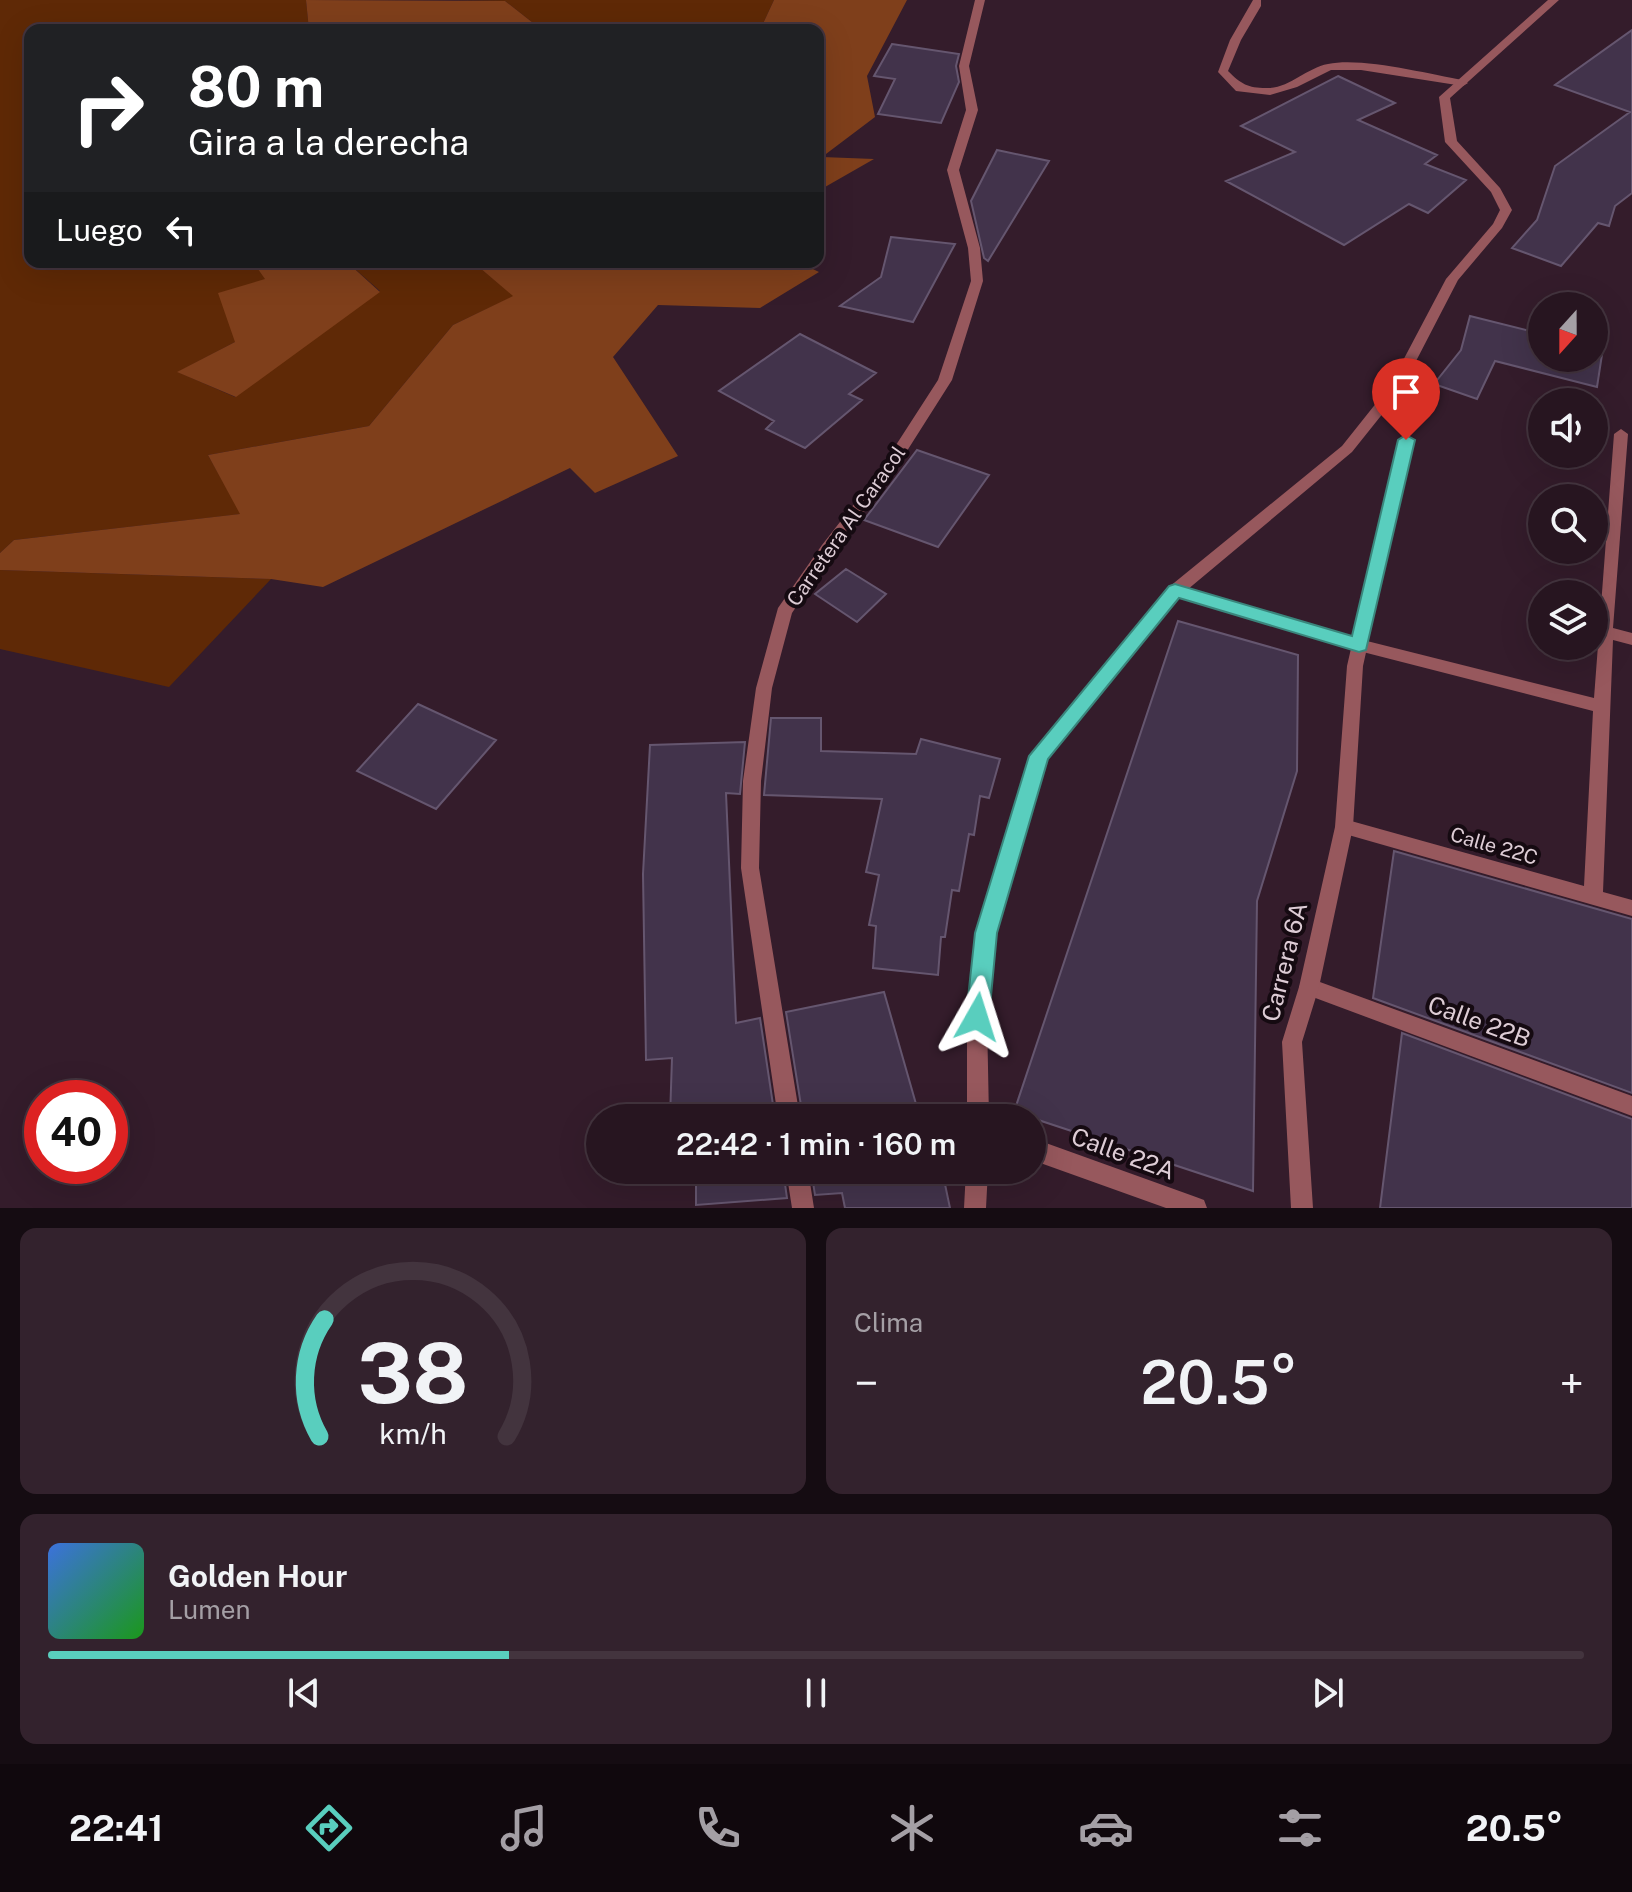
<!DOCTYPE html>
<html lang="es">
<meta charset="utf-8">
<style>
body{margin:0;font-family:"Public Sans",sans-serif;background:#33222d;color:#f1f3f6;height:100vh;display:flex;flex-direction:column;font-size:30px;white-space:nowrap}
*{box-sizing:border-box;margin:0}
p{font-size:26px;color:#a49fa5}
.icon{flex:none;width:44px;height:44px;fill:none;stroke:currentColor;stroke-width:2;stroke-linecap:round;stroke-linejoin:round}
.map{position:relative;height:1208px;overflow:hidden}
.drawer{display:flex;flex-direction:column;gap:20px;padding:20px;background:#150c12;flex:1}
.drawer>*{flex:none}
.hud{position:absolute;left:24px;top:24px;width:800px;height:244px;border-radius:16px;box-shadow:0 8px 32px #0002,0 0 0 2px #43343e;background:#202124;color:#fff;overflow:hidden}
.needle{width:52px;rotate:201deg}
.buttons{position:absolute;left:1528px;top:292px;display:grid;gap:16px}
.buttons a{display:grid;place-items:center;width:80px;height:80px;border-radius:50%;background:#271520;box-shadow:0 8px 32px #0002,0 0 0 2px #43343e;font-size:40px}
.speed{position:absolute;left:24px;top:1080px;display:flex;gap:16px;font-size:40px;font-weight:700;text-align:center}
.speed>*{display:grid;place-content:center;width:104px;height:104px;border-radius:50%;background:#271520;box-shadow:0 8px 32px #0002,0 0 0 2px #43343e;line-height:1}
.speed .limit{border:12px solid #d22;background:#fff;color:#111}
.pin{position:absolute;display:grid;place-items:center;width:68px;height:68px;color:#fff;margin:-82px -34px;border-radius:50% 50% 50% 0;rotate:-45deg;box-shadow:0 0 8px #0007}
.pin .icon{rotate:45deg}
.me{position:absolute;width:88px;margin:-44px;rotate:6deg;stroke-linejoin:round;filter:drop-shadow(0 0 6px #0008)}
.turn{display:flex;align-items:center;gap:28px;height:168px;padding:0 32px;font-size:36px}
.turn .icon{width:104px;height:104px;stroke-width:2.5}
.turn b{display:block;font-size:56px;line-height:68px}
.then{display:flex;align-items:center;height:76px;padding:0 32px;background:#0003;gap:16px;font-size:30px}
.big{font-size:60px;font-weight:600;line-height:1.1}
.drawer .widget{flex:1;display:flex;flex-direction:column;justify-content:center;gap:12px;min-width:0;padding:0 28px;border-radius:16px;background:#33222d}
.drawer .dial{align-items:center;gap:0}
.dial svg{height:208px;overflow:visible;fill:none;stroke:#43343e;stroke-width:7;stroke-linecap:round;text-anchor:middle}
.dial text{fill:#f1f3f6;stroke:none}
.song{display:flex;align-items:center;gap:24px}
.cover{width:96px;height:96px;border-radius:12px;background:linear-gradient(135deg,hsl(220 70% 55%),hsl(120 70% 35%))}
.played{height:8px;border-radius:4px;background:linear-gradient(90deg,#59cebe 30%,#43343e 30%)}
.keys{display:flex;justify-content:space-around;direction:ltr}
.heat{display:flex;justify-content:space-between;align-items:center;font-size:44px;direction:ltr}
.drawer .tiles{flex:1;display:grid;gap:20px;grid-template-columns:1fr 1fr}
.widget:last-child{grid-column:span 2}
.trip{position:absolute;left:586px;top:1104px;width:460px;height:80px;border-radius:40px;background:#271520;box-shadow:0 8px 32px #0002,0 0 0 2px #43343e;font-weight:600;line-height:80px;text-align:center}
.tab-bar{display:flex;height:128px;justify-content:space-around;align-items:center;background:#10080d;color:#a49fa5}
.tab-bar .icon{width:56px;height:56px}
.tab-bar .current{color:#59cebe}
.tab-bar b{font-size:36px;color:#f1f3f6}
.map>svg:first-child{display:block}
.green{fill:#5f2906}
.forest{fill:#7f3f1b}
.building{fill:#42334b;stroke:#65566f;stroke-width:2}
.lines{fill:none;stroke-linecap:round;stroke-linejoin:round}
.service{fill:#97585d;fill-rule:evenodd}
.minor{fill:#97585d;fill-rule:evenodd}
.tertiary{fill:#97585d;fill-rule:evenodd}
.route{fill:#59cebe;stroke:#3a867c;stroke-width:2}
.labels{text-anchor:middle;stroke-width:8;stroke-linejoin:round;paint-order:stroke}
.street-label{font-size:20px;fill:#ddccd5;stroke:#150a11}
.near-street-label{font-size:24px;fill:#ddccd5;stroke:#150a11}
</style>
<div class="map">
<svg width="1632" height="1208" viewBox="0 0 1632 1208">
<rect width="100%" height="100%" fill="#341c2b"/>
<path class="green" d="M0 0H306L309 30H30V262H253L266 279 235 342 178 372 235 397 380 291 347 262H473L514 296 453 325 369 426 208 455 241 514 14 540 0 553Z
M455 0H774L760 30H542L505 1Z
M0 570 271 579 169 687 0 649Z"/>
<path class="forest" d="M306 0 505 1 542 30H309Z
M774 0H907L867 76 875 117 822 157 874 159 818 191V30H760Z
M253 262H347L380 292 236 397 177 372 235 342 218 293 265 279Z
M473 262H798L819 272 760 308 658 305 613 357 678 456 595 493 570 468 323 587 271 579 0 570V553L14 540 240 514 208 455 369 426 453 325 513 296Z"/>
<path class="building" d="M1632 30V193L1615 206 1609 226 1598 223 1561 266 1512 248 1537 220 1555 166 1630 112 1555 85Z
M892 44 959 54 956 66 959 82 941 123 878 114 895 79 874 76Z
M1338 76 1395 103 1358 120 1437 155 1425 164 1466 180 1428 213 1409 204 1344 245 1226 181 1295 152 1241 126Z
M997 150 1049 161 988 261 984 258 971 201Z
M891 237 955 244 913 322 840 306 881 277Z
M1470 316 1542 334V358H1594V346L1603 348 1597 387 1495 361 1477 399 1434 384 1461 350Z
M800 334 876 373 849 394 862 400 805 448 766 429 774 421 719 391Z
M917 450 989 475 938 547 864 520Z
M846 569 886 594 857 622 815 594Z
M1178 621 1298 655 1297 771 1257 901 1253 1191 1014 1112Z
M418 704 496 740 436 809 357 771Z
M771 718H821V751L916 754 921 739 1000 759 989 798 980 796 974 835 969 834 959 891 952 890 945 937H941L938 975 873 968 876 926 869 925 879 875 866 872 882 799 764 795Z
M745 742 740 794 726 793 736 1023 760 1018 775 1118H670L672 1058 646 1060 643 874 650 745Z
M1394 851 1632 919V1093L1373 998Z
M884 992 920 1118H803L786 1012Z
M1402 1033 1632 1119V1208H1380Z
M696 1170H783L787 1198 696 1205Z
M811 1170H942L950 1208H845L842 1193 815 1195Z"/>
<g class="lines">
<path class="service" d="M1621 429 1628 434 1613 628 1632 633V645L1613 640 1603 892 1632 900V916L1338 832 1335 827 1338 822 1344 819 1584 886 1593 711 1359 651 1169 595 1167 591 1169 587 1175 585 1359 639 1594 698 1614 434Z
M1309 978 1632 1096V1116L1302 993 1299 987 1302 981Z
M1032 1138 1196 1197 1204 1200 1207 1208H1166L1032 1160Z"/>
<path class="minor" d="M975 0H985L969 66 978 110 959 170 980 248 983 281 952 380 886 484 832 553 792 613 772 688 761 781 759 868 800 1118H778L741 868 743 781 756 688 778 608 822 545 876 476 938 380 971 281 968 248 947 170 966 110 959 66Z
M1253 0H1261V6L1241 40 1228 71C1241 84 1248 88 1266 88 1289 89 1306 68 1328 64 1363 57 1427 74 1463 80L1468 83 1463 86 1361 70H1331L1297 87 1270 95 1236 91 1218 72 1230 40Z
M1406 435 1413 440 1363 666 1353 827 1319 987 1302 1042 1313 1208H1291L1282 1042 1299 987 1335 827 1347 666 1399 440Z
M786 1170H808L814 1208H792Z"/>
<path class="tertiary" d="M1548 0H1559L1450 98 1457 141 1500 188 1512 210 1502 228 1458 280 1400 392 1352 452 1181 595 1047 759 996 933 987 1017 989 1118H967V1017L976 933 1033 751 1169 587 1342 446 1389 387 1446 279 1493 224 1500 210 1491 192 1445 142 1439 97Z
M966 1170H988L986 1208H964Z"/>
</g>
<path class="route" d="M1406 435 1415 440 1366 650 1359 652 1179 598 1048 759 997 933 989 1017 985 1024 977 1027 969 1024 966 1017 975 933 1029 756 1169 586 1175 584 1352 636 1398 440Z"/>
<g class="labels">
<g class="street-label">
<text transform="translate(846 526) rotate(-55)" y="7">Carretera Al Caracol</text>
<text transform="translate(1494 846) rotate(16)" y="7">Calle 22C</text>
</g>
<g class="near-street-label">
<text transform="translate(1285 962) rotate(-76)" y="8">Carrera 6A</text>
<text transform="translate(1479 1022) rotate(20)" y="8">Calle 22B</text>
<text transform="translate(1123 1154) rotate(20)" y="8">Calle 22A</text>
</g>
</g>
</svg>
<div class="buttons">
<a><svg class="needle" viewBox="-14 -14 28 28"><path d="M0-13l5 13h-10z" fill="#e53935"/><path d="M0 13l5-13h-10z" fill="#a49fa5"/></svg></a>
<a><svg class="icon" aria-label="sound" viewBox="0 0 24 24"><path d="M4 9h4l5-4v14l-5-4H4zM17 9q2 3 0 6"/></svg></a>
<a><svg class="icon" aria-label="search" viewBox="0 0 24 24"><circle cx="10" cy="10" r="6"/><path d="M15 15l6 6"/></svg></a>
<a><svg class="icon" aria-label="layers" viewBox="0 0 24 24"><path d="M12 4l9 5-9 5-9-5zM3 14l9 5 9-5"/></svg></a>
</div>
<div class="speed"><div class="limit">40</div></div>
<div class="pin" style="left:1406px;top:440px;background:#d93025"><svg class="icon" aria-label="arrive" viewBox="0 0 24 24"><path d="M6 21V4h12l-3 4 3 4H6"/></svg></div>
<svg class="me" style="left:977px;top:1017px" viewBox="-20 -20 40 40"><path d="M0-17L14 15 0 8-14 15z" fill="#59cebe" stroke="#fff" stroke-width="4"/></svg>
<div class="trip">22:42 · 1 min · 160 m</div>
<div class="hud">
<div class="turn"><svg class="icon" aria-label="right" viewBox="0 0 24 24"><path d="M7 20v-9h11M14 6l5 5-5 5"/></svg><div><b>80 m</b>Gira a la derecha</div></div>
<div class="then">Luego<svg class="icon" aria-label="left" viewBox="0 0 24 24"><path d="M17 20v-9H6M10 6l-5 5 5 5"/></svg></div>
</div>
</div>
<section class="drawer">
<div class="tiles">
<div class="widget dial"><svg viewBox="0 0 100 80">
<path d="M14 69A42 42 0 1 1 86 69"/>
<path d="M14 69A42 42 0 0 1 16 24" stroke="#59cebe"/>
<text x="50" y="56" font-size="32" font-weight="700">38</text>
<text x="50" y="72" font-size="11">km/h</text>
</svg></div>
<div class="widget"><p>Clima</p>
<div class="heat"><a>−</a><b class="big">20.5°</b><a>+</a></div>
</div>
<div class="widget">
<div class="song"><i class="cover"></i><div><b>Golden Hour</b><p>Lumen</p></div></div>
<div class="played"></div>
<div class="keys"><svg class="icon" aria-label="previous" viewBox="0 0 24 24"><path d="M18 5L8 12l10 7zM5 5v14"/></svg><svg class="icon" aria-label="pause" viewBox="0 0 24 24"><path d="M8 5v14M16 5v14"/></svg><svg class="icon" aria-label="next" viewBox="0 0 24 24"><path d="M6 5l10 7-10 7zM19 5v14"/></svg></div>
</div>
</div>
</section>
<nav class="tab-bar">
<b>22:41</b>
<svg class="icon current" aria-label="directions" viewBox="0 0 24 24"><path d="M12 3l9 9-9 9-9-9zM9 14v-3h6M13 9l2 2-2 2"/></svg>
<svg class="icon" aria-label="music" viewBox="0 0 24 24"><path d="M9 18V5l10-2v13"/><circle cx="6" cy="18" r="3"/><circle cx="16" cy="16" r="3"/></svg>
<svg class="icon" aria-label="phone" viewBox="0 0 24 24"><path d="M5 4h4l2 5-3 2q2 4 5 5l2-3 5 2v4C11 20 4 13 5 4z"/></svg>
<svg class="icon" aria-label="climate" viewBox="0 0 24 24"><path d="M12 3v18M4 7l16 10M4 17L20 7"/></svg>
<svg class="icon" aria-label="car" viewBox="0 0 24 24"><path d="M5 17H2v-5l4-1 3-4h7l3 4 3 1v5h-3M9 17h6M6 11h13"/><circle cx="7" cy="17" r="2"/><circle cx="17" cy="17" r="2"/></svg>
<svg class="icon" aria-label="filters" viewBox="0 0 24 24"><path d="M4 7h16M4 17h16"/><circle cx="9" cy="7" r="2"/><circle cx="15" cy="17" r="2"/></svg>
<b>20.5°</b>
</nav>
